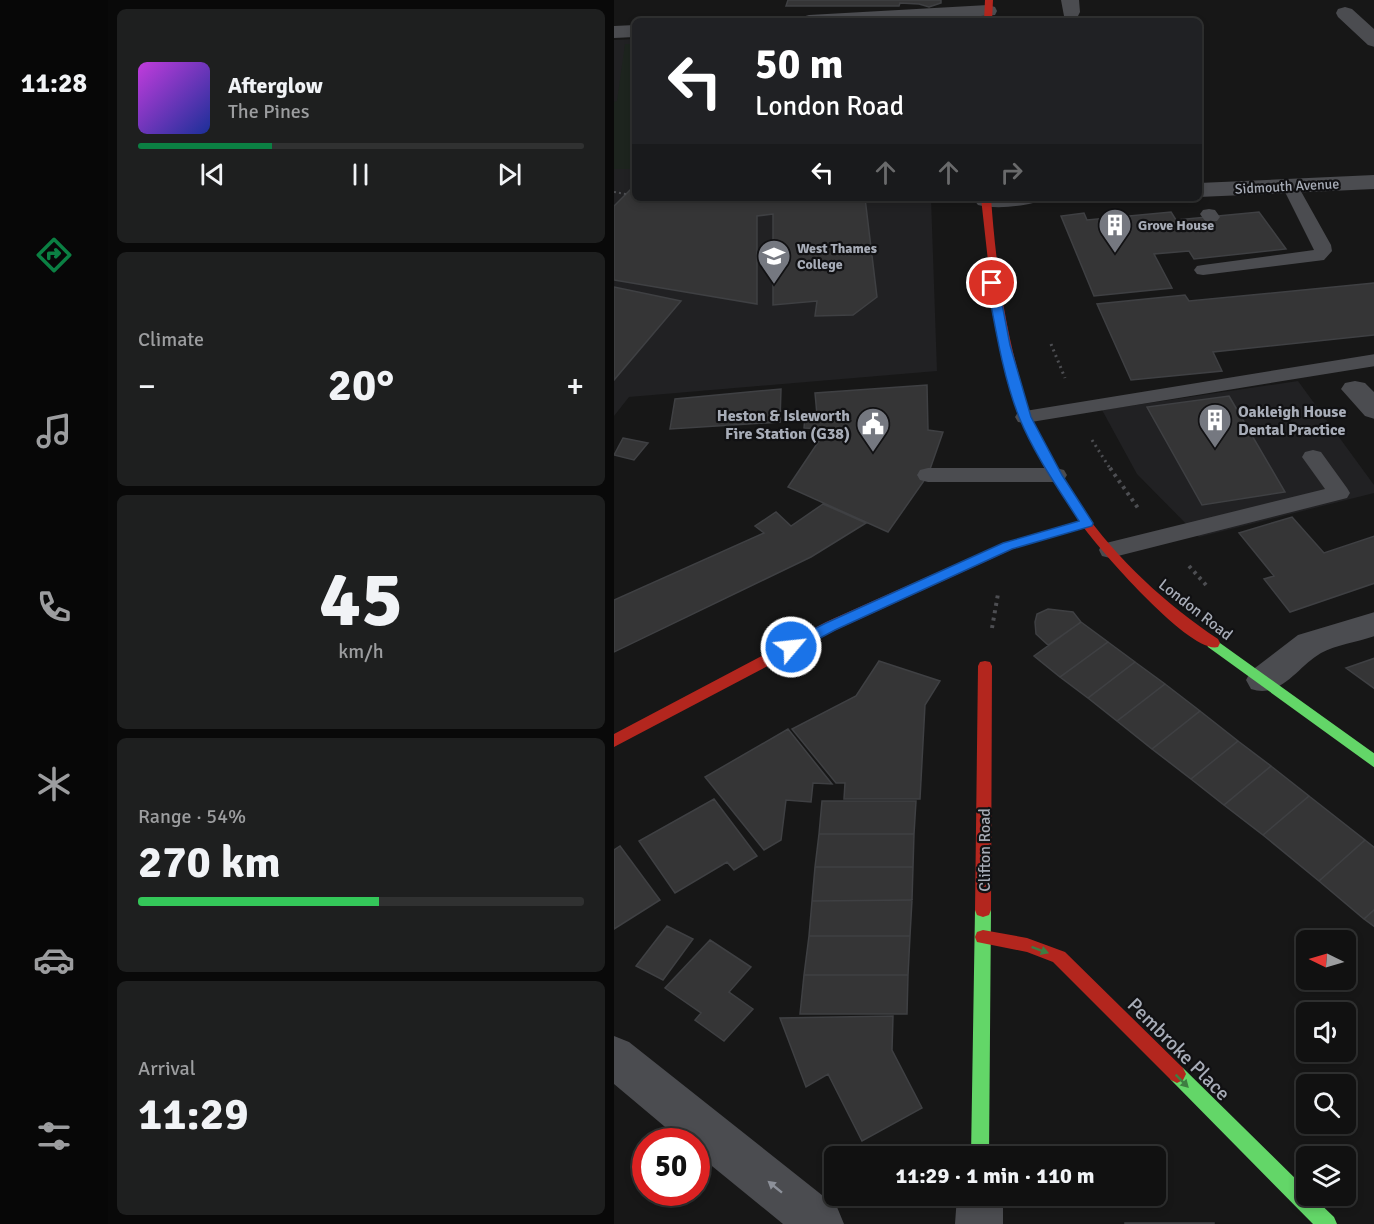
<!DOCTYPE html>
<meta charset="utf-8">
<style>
body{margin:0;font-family:Signika,sans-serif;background:#1e1f1f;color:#f1f3f6;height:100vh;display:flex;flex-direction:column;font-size:22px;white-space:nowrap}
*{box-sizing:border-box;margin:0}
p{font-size:20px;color:#9c9d9f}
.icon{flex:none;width:33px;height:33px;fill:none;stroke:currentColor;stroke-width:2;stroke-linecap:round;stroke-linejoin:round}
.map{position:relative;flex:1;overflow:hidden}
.drawer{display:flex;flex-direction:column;gap:9px;padding:9px;background:#090909;width:506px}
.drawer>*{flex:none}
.hud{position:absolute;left:18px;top:18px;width:570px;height:183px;border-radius:9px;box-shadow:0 3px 9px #0003,0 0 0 2px #303131;background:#202124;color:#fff;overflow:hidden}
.needle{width:39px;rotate:275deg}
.buttons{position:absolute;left:682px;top:930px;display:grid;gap:12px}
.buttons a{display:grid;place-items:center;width:60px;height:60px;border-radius:9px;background:#111;box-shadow:0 3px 9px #0003,0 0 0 2px #303131;font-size:30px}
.speed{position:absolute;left:18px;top:1128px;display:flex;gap:12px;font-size:30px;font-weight:700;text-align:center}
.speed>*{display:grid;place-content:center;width:78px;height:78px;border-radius:50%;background:#111;box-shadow:0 3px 9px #0003,0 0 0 2px #303131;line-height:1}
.speed .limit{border:9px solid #d22;background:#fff;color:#111}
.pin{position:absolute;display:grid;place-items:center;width:51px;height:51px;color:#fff;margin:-26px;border:3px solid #fff;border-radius:50%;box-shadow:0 2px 6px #0007}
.me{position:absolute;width:66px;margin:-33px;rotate:62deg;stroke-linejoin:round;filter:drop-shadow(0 0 4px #0008)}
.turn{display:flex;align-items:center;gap:21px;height:126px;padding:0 24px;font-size:27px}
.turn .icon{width:78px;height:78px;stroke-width:2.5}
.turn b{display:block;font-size:42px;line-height:51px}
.lanes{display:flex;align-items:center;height:57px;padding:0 24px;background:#0003;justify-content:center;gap:30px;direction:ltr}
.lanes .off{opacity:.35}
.big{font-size:45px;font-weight:700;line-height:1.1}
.drawer .tile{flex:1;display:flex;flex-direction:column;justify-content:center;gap:9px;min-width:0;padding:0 21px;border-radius:9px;background:#1e1f1f}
.drawer .dial{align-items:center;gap:0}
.dial b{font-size:78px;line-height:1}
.song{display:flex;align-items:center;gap:18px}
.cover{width:72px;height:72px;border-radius:9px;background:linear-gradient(135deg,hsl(290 70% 55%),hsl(230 70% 35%))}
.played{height:6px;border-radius:3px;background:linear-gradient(90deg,#0b8043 30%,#303131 30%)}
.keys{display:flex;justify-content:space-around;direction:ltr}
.heat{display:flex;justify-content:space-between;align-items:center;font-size:33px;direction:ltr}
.charge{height:9px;border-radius:4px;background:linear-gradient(90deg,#34c759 54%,#303131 0)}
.trip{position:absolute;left:210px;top:1146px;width:342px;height:60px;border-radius:9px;background:#111;box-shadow:0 3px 9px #0003,0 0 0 2px #303131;font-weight:700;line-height:60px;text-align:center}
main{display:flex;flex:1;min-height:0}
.menu{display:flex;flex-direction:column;width:108px;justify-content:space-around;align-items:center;background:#070707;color:#9c9d9f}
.menu .icon{width:42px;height:42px}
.menu .selected{color:#0b8043}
.menu b{font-size:27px;color:#f1f3f6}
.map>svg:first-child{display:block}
.built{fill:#212123}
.green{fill:#1d241e}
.building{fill:#353536;stroke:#3f4043;stroke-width:1.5}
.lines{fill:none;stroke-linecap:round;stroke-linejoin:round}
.path-far2{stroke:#4d4e52;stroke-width:2;stroke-dasharray:2 3;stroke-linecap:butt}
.path-far1{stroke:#4d4e52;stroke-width:3;stroke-dasharray:2 4;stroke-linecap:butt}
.path{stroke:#4d4e52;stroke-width:4;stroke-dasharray:3 4.5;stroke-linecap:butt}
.lane{fill:#4b4c50;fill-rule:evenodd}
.street{fill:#4b4c50;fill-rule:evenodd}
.fast{fill:#63d668;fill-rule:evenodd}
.jam{fill:#b3261e;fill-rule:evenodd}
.oneway{fill:#3e7d42}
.oneway2{fill:#8c9099}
.route{fill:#1a73e8;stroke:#114b97;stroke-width:1.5}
.labels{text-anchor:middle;stroke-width:4.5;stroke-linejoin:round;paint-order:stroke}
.far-street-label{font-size:14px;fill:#a8adb8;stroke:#111113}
.far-poi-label{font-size:14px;font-weight:bold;fill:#a8adb8;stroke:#111113;text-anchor:start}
.poi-label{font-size:16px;font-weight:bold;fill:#a8adb8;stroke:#111113;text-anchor:start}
.street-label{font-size:16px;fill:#a8adb8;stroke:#111113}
.near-street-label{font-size:20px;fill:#a8adb8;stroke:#111113}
</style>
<main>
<nav class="menu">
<b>11:28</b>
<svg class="icon selected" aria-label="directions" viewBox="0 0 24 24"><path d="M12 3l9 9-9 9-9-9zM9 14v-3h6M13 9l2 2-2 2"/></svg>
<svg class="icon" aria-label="music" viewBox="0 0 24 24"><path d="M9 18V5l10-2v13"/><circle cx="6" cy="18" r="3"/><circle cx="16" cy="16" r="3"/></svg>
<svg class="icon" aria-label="phone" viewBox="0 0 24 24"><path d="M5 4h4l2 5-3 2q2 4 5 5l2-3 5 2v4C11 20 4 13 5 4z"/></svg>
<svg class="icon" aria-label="climate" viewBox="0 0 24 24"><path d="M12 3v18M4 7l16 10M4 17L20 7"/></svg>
<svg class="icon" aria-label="car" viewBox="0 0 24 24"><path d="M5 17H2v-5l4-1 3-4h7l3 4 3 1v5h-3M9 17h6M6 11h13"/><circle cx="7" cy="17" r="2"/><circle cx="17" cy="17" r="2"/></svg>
<svg class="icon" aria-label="filters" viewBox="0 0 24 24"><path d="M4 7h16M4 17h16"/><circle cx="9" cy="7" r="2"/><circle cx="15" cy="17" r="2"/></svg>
</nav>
<section class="drawer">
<div class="tile">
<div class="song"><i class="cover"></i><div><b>Afterglow</b><p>The Pines</p></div></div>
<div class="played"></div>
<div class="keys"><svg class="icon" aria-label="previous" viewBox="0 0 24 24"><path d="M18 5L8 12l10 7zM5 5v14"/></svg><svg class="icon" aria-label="pause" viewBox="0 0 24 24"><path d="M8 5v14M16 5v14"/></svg><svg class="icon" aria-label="next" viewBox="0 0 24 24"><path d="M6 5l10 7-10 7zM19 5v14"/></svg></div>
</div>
<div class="tile"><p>Climate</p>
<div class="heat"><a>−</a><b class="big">20°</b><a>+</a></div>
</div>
<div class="tile dial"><b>45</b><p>km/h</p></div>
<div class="tile"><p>Range · 54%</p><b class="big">270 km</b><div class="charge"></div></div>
<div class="tile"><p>Arrival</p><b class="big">11:29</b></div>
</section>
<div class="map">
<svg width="761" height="1224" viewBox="0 0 761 1224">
<rect width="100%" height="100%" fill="#171717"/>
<path class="built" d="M21 39V198H317L323 371 15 397 0 416V40Z
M684 381 760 485V493L585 537 523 474 488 410Z"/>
<path class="green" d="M11 44H21V169H0V102L3 101Z"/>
<path class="building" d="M174 0H327V3L315 7 305 4 286 3 285 6H172Z
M21 185V198H251L263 297 239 315 201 316 203 301 159 305V214L143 216V304L0 280V206Z
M557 212 562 220 645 212 672 249 580 259 575 251 540 254 558 288 480 296 447 216 470 213 473 220Z
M761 283V335L599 352 608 371 517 380 483 304 571 295 575 301Z
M0 287 67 301 0 380Z
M313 385 314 430 329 432 314 475 274 532 174 487 213 429 190 428 191 416 203 415 201 393Z
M167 389 166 422 56 429 61 399Z
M615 396 671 492 588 505 533 407Z
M9 438 34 443 20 460 0 455Z
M209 504 252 523 197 557 0 652V600L150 533 141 526 162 512 177 526Z
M678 517 710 553 761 536V583L676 612 650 579 660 576 625 533Z
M434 609 459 612 467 622 434 645 422 634 421 622 423 614Z
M467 622 494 642 446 677 420 656Z
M494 642 521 662 474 698 446 677Z
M761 658V689L732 668Z
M265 661 326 681 311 705 306 799H230L231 783H222L178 729 242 696Z
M521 662 551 684 503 721 474 698Z
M551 684 586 711 538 749 503 721Z
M586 711 624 741 577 779 538 749Z
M174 729 218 784 199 783 197 802 172 800 167 840 150 850 91 777Z
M624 741 657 766 610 805 577 779Z
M657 766 695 796 649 835 610 805Z
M695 796 751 840 705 881 649 835Z
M100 799 143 856 120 870 113 862 61 893 25 841Z
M208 801H302L300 834H205Z
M205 834H300L299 867H201Z
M751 840 761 848V909L750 919 705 881Z
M6 846 46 900 0 929V850Z
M201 867H299L298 900 198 901Z
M298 900 296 936H195L198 901Z
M761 909V927L750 919Z
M53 926 79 939 49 980 22 966Z
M195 936H296L294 975H190Z
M96 940 137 967 115 992 139 1009 110 1041 81 1020 87 1013 51 988Z
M190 975H294L293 1014H186Z
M279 1016 278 1050 308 1108 248 1141 214 1074 192 1087 166 1018Z
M511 1223H600V1224H511Z"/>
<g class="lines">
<path class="path-far2" d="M0 192 12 194"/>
<path class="path-far1" d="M437 344 451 378
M478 440 497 470"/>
<path class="path" d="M496 468 524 508
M575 566 592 585
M378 628 384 594"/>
<path class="lane" d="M676 181 684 186 717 245 718 251 710 260 589 275 583 274 580 270 583 266 589 265 700 250 668 186Z
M595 209 601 210 606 217 603 221H591L586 214 589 210Z
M761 354V366L411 423 404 422 401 417 404 412 411 411Z
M699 450 707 452 733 488 736 493 733 498 496 558 488 556 485 550 488 544 496 542 711 489 688 457 691 452Z
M314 468H442L450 470 453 475 450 480 442 482H314L306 480 303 475 306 470Z"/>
<path class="street" d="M447 0H465L466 12 464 16H450Z
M374 5 381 7 383 11 381 15 296 21H186L188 17 195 15Z
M731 7 738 9 761 30V47L754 45 724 17 722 13 724 9Z
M21 25V37L0 38V26Z
M761 175V189L585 197V183Z
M362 198H423L419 203C403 207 380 209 364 205L360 200Z
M741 381 751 383 761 393V419L751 416 727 389 731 383Z
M761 612V636C744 642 722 645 707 653 683 667 667 699 637 689L632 680 637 671 684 635Z
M0 1036 15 1042 223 1207 230 1224H169L82 1153V1142H69L0 1084Z
M343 1196H389V1224H341Z"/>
<path class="fast" d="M599 638 761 754V768L594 647 592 643 594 639Z
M369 903 375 905 377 910 375 1156H357L361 910 363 905Z
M563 1065 569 1068 693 1190V1196H698L720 1217 723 1224H699L557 1080 554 1074 557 1068Z"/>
<path class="jam" d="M371 0H379L378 21H370Z
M367 198H377C381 254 388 309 402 364 406 378 409 394 414 408 448 503 521 584 604 639L606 643 604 647C577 655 487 551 470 528L399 549 222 630 0 747V734L212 622 389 543 465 521 430 467 400 402 379 306Z
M371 661 376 662 378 666 377 910 375 915 369 917 363 915 361 910 364 666 366 662Z
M369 930 413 938 451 952 569 1068 572 1074 569 1080 563 1083 557 1080 439 962 413 952 363 942 361 937 363 932Z"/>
</g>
<defs><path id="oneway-solid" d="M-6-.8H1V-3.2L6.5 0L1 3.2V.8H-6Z" transform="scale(1.5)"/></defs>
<g class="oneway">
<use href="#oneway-solid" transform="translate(426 950) rotate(20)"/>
<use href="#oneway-solid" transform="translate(568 1081) rotate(45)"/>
</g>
<use class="oneway2" href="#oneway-solid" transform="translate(161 1187) rotate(-141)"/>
<path class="route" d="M378 280 384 283 396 345 417 417 448 475 479 523 478 526 398 549 221 630 182 651H172L170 647 172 643 212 623 389 543 465 521C444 488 420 454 405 417 389 377 381 326 373 283Z"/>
<defs>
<g id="building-pin" transform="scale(1.725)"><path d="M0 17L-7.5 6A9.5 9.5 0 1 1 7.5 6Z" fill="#757880" stroke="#111113"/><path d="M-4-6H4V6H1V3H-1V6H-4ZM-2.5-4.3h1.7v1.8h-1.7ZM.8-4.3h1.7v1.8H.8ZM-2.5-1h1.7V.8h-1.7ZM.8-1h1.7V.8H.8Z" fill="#fff"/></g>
<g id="university-pin" transform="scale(1.725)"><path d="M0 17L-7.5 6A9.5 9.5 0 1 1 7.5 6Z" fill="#757880" stroke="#111113"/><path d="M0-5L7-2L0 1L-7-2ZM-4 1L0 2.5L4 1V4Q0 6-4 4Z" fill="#fff"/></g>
<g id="civic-pin" transform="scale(1.725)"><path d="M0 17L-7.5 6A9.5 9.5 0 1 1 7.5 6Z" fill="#757880" stroke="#111113"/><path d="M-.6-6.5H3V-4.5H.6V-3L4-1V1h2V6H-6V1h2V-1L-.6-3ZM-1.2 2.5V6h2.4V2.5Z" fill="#fff"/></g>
</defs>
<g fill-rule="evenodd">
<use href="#building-pin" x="501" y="225"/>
<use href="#university-pin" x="160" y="256"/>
<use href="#building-pin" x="601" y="420"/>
<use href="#civic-pin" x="259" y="424"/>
</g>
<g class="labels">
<g class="far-street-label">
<text transform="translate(673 186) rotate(-3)" y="5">Sidmouth Avenue</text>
</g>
<g class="far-poi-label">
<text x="524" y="230">Grove House</text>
<text x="183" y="253">West Thames<tspan x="183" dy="16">College</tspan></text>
</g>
<g class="poi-label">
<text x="624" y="417">Oakleigh House<tspan x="624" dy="18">Dental Practice</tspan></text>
<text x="236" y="421" text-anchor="end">Heston &amp; Isleworth<tspan x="236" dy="18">Fire Station (G38)</tspan></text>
</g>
<g class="street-label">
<text transform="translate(582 609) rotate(38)" y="6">London Road</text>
<text transform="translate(370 850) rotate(-90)" y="6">Clifton Road</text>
</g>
<g class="near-street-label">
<text transform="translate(565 1049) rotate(45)" y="7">Pembroke Place</text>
</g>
</g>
</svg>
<div class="buttons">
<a><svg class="needle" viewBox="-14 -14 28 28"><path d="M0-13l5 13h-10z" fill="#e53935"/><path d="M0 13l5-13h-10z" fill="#9c9d9f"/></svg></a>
<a><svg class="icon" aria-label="sound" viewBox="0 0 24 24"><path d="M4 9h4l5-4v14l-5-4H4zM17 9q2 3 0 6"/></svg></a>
<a><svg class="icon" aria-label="search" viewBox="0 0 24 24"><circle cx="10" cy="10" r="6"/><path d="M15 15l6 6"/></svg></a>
<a><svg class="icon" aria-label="layers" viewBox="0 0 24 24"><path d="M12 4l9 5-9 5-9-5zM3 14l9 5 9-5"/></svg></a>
</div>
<div class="speed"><div class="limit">50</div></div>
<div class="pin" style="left:378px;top:283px;background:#d93025"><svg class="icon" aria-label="arrive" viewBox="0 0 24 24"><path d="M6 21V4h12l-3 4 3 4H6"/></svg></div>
<svg class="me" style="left:177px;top:647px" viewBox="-20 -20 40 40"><circle r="17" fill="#1a73e8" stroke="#fff" stroke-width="3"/><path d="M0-11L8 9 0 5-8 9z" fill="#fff"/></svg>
<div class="trip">11:29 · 1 min · 110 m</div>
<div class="hud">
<div class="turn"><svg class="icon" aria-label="left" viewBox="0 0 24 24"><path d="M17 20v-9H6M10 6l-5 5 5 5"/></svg><div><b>50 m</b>London Road</div></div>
<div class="lanes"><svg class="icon" aria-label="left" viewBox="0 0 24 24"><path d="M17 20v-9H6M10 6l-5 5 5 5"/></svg><svg class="icon off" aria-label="ahead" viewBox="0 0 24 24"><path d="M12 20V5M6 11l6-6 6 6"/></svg><svg class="icon off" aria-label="ahead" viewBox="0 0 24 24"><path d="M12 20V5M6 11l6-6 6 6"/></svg><svg class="icon off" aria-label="right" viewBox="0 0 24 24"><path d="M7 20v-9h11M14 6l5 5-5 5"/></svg></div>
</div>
</div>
</main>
